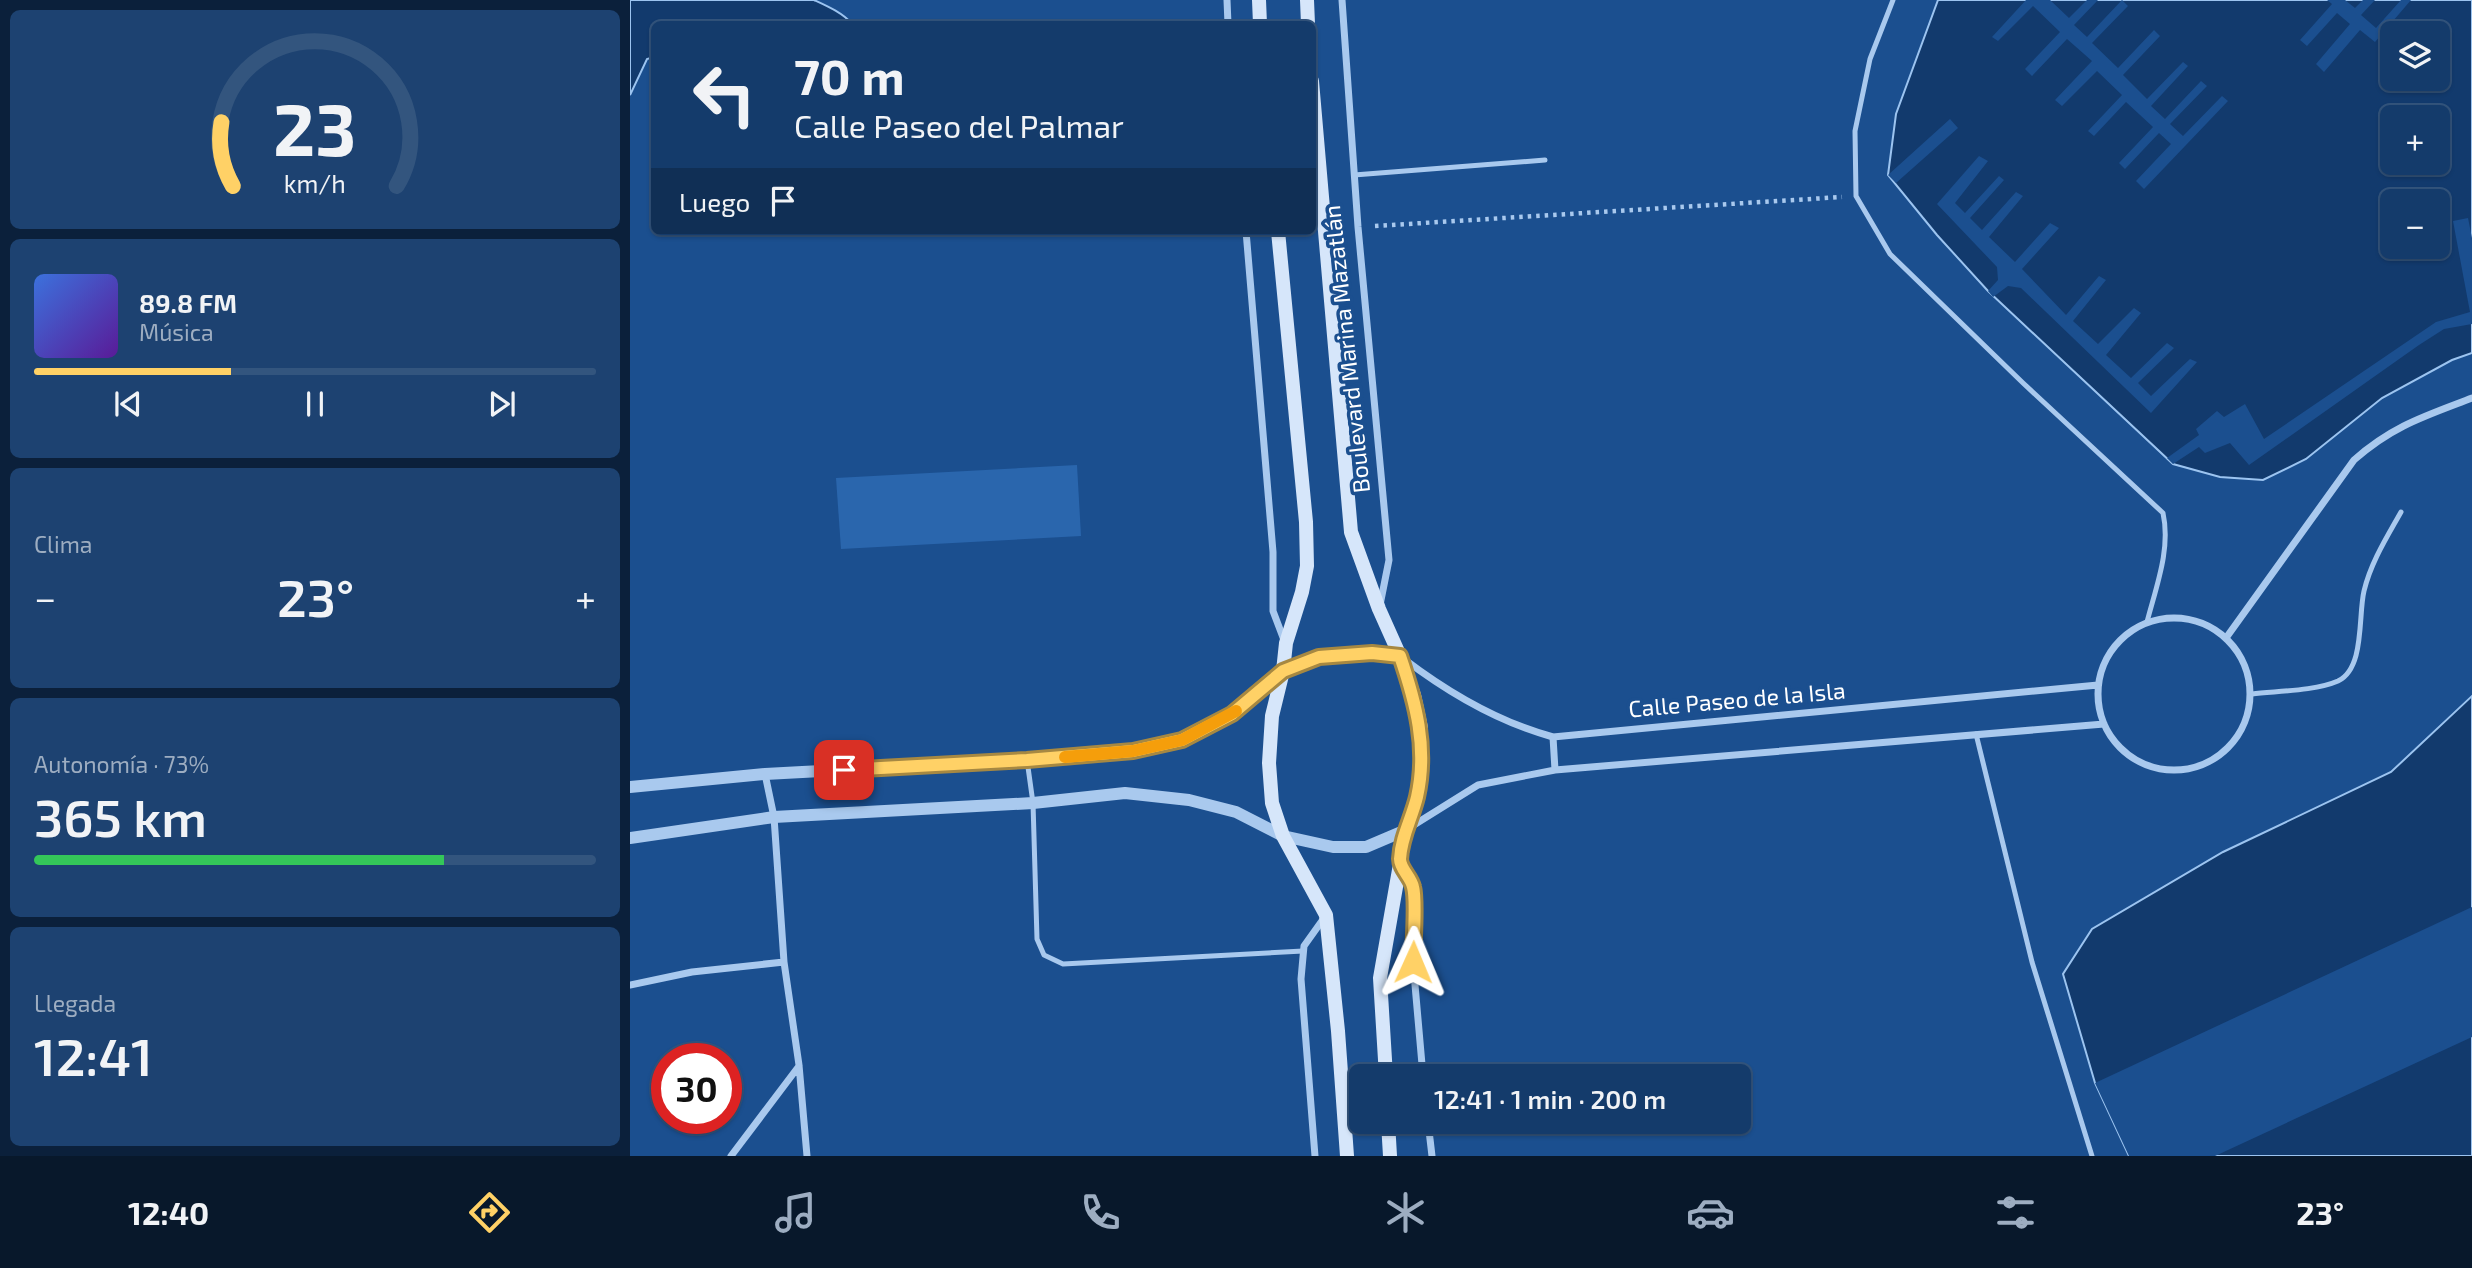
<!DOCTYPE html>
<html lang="es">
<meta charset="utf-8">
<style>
body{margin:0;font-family:"Exo 2",sans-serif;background:#1d4271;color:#f1f3f6;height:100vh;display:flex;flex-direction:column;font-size:26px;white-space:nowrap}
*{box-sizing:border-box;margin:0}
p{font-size:23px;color:#9dadc1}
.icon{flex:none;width:38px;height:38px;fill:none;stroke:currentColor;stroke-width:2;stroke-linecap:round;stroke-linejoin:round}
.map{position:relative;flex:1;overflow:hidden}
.sheet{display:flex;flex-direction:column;gap:10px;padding:10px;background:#0b203b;width:630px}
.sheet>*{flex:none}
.top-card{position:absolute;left:21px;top:21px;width:665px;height:214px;border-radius:10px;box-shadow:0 2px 5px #0004,0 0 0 2px #33557e;background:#143b6b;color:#f1f3f6;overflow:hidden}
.tools{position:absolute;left:1750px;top:21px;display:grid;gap:14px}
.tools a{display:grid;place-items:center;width:70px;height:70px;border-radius:10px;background:#143b6b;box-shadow:0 2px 5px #0004,0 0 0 2px #33557e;font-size:35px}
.speed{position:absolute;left:21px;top:1043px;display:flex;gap:14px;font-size:35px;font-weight:700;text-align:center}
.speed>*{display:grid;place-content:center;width:91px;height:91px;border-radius:50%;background:#143b6b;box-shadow:0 2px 5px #0004,0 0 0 2px #33557e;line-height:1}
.speed .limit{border:10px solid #d22;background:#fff;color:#111}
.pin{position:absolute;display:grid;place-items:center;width:60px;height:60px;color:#fff;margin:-30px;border-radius:14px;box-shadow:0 4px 10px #0006}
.me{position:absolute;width:77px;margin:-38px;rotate:1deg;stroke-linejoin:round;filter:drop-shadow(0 0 5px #0008)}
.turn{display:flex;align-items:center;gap:24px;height:147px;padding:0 28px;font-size:32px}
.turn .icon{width:91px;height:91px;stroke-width:2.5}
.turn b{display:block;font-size:49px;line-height:60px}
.then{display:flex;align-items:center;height:66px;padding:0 28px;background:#0003;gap:14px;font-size:26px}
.big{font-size:52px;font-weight:600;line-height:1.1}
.sheet .card{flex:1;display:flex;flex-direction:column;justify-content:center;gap:10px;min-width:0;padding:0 24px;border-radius:10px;background:#1d4271}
.sheet .dial{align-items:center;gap:0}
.dial svg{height:182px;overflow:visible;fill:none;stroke:#33557e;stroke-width:7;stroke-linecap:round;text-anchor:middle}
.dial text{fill:#f1f3f6;stroke:none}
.song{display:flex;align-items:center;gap:21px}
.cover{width:84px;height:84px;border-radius:10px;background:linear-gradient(135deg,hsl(220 70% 55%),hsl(270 70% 35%))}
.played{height:7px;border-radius:4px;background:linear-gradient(90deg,#ffd166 35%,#33557e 35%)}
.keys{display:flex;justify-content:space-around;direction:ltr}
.heat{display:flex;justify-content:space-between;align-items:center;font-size:38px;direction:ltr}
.charge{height:10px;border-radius:5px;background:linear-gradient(90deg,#34c759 73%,#33557e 0)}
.trip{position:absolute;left:719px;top:1064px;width:402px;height:70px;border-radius:10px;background:#143b6b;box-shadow:0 2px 5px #0004,0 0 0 2px #33557e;font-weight:600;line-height:70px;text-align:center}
.tabs{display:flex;height:112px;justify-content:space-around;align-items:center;background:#08182b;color:#9dadc1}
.tabs .icon{width:49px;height:49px}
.tabs .active{color:#ffd166}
.tabs b{font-size:32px;color:#f1f3f6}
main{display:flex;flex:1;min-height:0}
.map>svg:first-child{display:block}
.water{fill:#123a6d;stroke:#9cc4f0;stroke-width:2;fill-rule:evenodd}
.pier{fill:#1b4f8f}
.building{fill:#2a66ad}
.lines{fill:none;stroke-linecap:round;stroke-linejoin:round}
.path{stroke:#a9c9ee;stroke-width:4.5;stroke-dasharray:3.5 5;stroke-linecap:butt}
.service{stroke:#a9c9ee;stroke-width:5}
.minor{stroke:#a9c9ee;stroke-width:7}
.tertiary{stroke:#a9c9ee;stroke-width:12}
.secondary{stroke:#d6e6fa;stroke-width:14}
.route-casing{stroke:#a68842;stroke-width:18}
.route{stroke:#ffd166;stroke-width:12}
.slow{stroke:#f59e0b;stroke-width:12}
.labels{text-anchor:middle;stroke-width:7;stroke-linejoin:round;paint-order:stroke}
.street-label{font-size:23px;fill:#fff;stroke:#1b4f8f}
</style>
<main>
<section class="sheet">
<div class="card dial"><svg viewBox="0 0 100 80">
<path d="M14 69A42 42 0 1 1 86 69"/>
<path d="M14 69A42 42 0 0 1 9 41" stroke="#ffd166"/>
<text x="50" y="56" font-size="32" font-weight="700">23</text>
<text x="50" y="72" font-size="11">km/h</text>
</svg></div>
<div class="card">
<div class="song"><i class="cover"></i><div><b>89.8 FM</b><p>Música</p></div></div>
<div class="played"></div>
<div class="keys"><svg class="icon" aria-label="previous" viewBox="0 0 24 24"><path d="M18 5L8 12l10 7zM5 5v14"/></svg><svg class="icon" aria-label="pause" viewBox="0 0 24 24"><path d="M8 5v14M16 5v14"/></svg><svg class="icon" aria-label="next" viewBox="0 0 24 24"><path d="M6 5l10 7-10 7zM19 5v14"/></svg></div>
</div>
<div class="card"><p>Clima</p>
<div class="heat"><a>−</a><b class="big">23°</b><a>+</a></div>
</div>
<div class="card"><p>Autonomía · 73%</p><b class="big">365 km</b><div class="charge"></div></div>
<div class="card"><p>Llegada</p><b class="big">12:41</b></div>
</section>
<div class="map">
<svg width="1842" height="1156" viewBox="0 0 1842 1156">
<rect width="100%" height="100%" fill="#1b4f8f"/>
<path class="water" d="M0 0H184C197 6 213 13 222 24H24V57L17 59 0 95Z
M1308 0H1842V353L1822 360 1752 398 1676 459 1633 480 1590 477 1543 464 1358 291 1307 235 1258 175 1266 114ZM1762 33H1808V79H1762ZM1762 117H1808V163H1762ZM1762 201H1808V247H1762Z
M1842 696V1156H1499L1465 1083 1433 974 1462 929 1593 852 1761 772Z"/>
<path class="pier" d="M1396 0H1420L1439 18 1457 0H1468L1444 25 1457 37 1492 0 1498 6 1462 43 1488 68 1524 30 1530 36 1493 75 1517 99 1553 62 1558 66 1521 106 1535 119 1571 81 1577 86 1540 124 1553 136 1592 96 1598 101 1514 189 1506 181 1541 144 1529 133 1495 169 1489 163 1523 127 1496 102 1464 136 1458 131 1492 95 1467 71 1432 106 1425 100 1462 61 1437 39 1402 76 1395 69 1430 32 1403 6 1368 41 1362 37Z
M1697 0H1715L1725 8 1733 0H1745L1731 15 1746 28 1771 0H1781L1745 42 1730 30 1694 72 1686 64 1720 24 1707 13 1677 46 1670 40 1702 4Z
M1320 119 1328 128 1266 183 1258 175Z
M1349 156 1358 161 1325 203 1335 213 1369 176 1374 180 1340 218 1352 230 1386 192 1393 196 1359 237 1385 262 1420 223 1429 228 1392 269 1436 315 1469 276 1476 280 1443 321 1468 344 1504 308 1511 313 1476 355 1501 378 1537 343 1544 348 1508 383 1521 396 1560 359 1567 362 1521 413 1391 288 1378 286 1363 297 1358 291 1368 280 1367 267 1307 204Z
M1838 218 1842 238V324L1814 329 1789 345 1619 465 1600 443 1575 453 1569 447 1543 464 1537 458 1569 435 1566 429 1587 411 1594 417 1615 404 1634 439 1806 322 1840 312 1823 221Z
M1842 907V1037L1585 1156H1499L1465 1083Z"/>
<path class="building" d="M447 465 451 536 211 549 206 478Z"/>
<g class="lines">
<path class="path" d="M745 226 1212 197"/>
<path class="service" d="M1263 0 1240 59 1225 131 1226 196 1260 254 1393 383 1533 513C1541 549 1526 587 1517 622
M724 175 915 160
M1622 694C1647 691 1685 691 1708 681 1735 668 1728 616 1734 591 1741 562 1757 537 1771 512
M1346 734 1402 962 1462 1156
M397 760 403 803 407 939 414 955 433 964 673 951"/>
<path class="minor" d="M597 0 598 24
M712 0 728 227 759 560 750 605
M616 231 643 552V611L654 640
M1468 694a76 76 0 1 1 152 0a76 76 0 1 1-152 0Z
M1596 638 1724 460C1762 426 1795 416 1842 398
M774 659C820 694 868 722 923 737L1468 685
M923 737 925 770
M135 774 144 817 154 962 169 1065 177 1156
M779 828 848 785 925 770 1474 724
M773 867 784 887 783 962 793 1076
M0 985 62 972 154 962
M798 1122 802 1156
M101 1156 169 1066
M685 1156 671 979 674 946 694 918"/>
<path class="tertiary" d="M0 787 135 774 397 760 503 751 552 739 602 714 653 671 689 657 742 653 770 656
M0 838 144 817 403 803 495 793 559 800 606 812 653 836 703 847H736L776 830"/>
<path class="secondary" d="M629 0 630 24
M677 0 678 24
M682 81 721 532 749 609 770 656 784 695 791 728V764L787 798 776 830 750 978 756 1076
M648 231 676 522 677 566 672 592 656 643 653 671 642 716 639 763 642 803 653 836 696 915 708 1031 717 1156
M758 1122 760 1156"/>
</g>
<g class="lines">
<g class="route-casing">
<path id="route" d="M214 770 397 760 503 751 552 740 602 714 653 671 689 657 742 653 770 656C786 703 798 748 787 797 782 818 771 837 770 859 770 869 781 877 783 887 787 901 783 945 783 962"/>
</g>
<use href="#route" class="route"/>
<path class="slow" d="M435 757 503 751 552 740 606 711"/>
</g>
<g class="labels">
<g class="street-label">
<text transform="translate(717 349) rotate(-96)" y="8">Boulevard Marina Mazatlán</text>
<text transform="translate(1107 700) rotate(-5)" y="8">Calle Paseo de la Isla</text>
</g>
</g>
</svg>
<div class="tools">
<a><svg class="icon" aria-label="layers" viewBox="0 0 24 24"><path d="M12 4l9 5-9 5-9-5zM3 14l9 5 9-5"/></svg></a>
<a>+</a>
<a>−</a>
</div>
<div class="speed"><div class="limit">30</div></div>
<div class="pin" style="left:214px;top:770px;background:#d93025"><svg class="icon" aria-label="arrive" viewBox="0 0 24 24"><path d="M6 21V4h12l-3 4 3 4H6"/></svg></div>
<svg class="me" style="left:783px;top:962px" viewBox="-20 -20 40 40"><path d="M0-17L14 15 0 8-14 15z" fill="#ffd166" stroke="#fff" stroke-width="4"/></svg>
<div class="trip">12:41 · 1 min · 200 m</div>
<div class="top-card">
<div class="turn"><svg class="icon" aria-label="left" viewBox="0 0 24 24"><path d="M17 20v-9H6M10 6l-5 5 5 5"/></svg><div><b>70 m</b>Calle Paseo del Palmar</div></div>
<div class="then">Luego<svg class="icon" aria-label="arrive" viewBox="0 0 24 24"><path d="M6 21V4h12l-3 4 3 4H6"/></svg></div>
</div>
</div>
</main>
<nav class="tabs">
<b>12:40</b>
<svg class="icon active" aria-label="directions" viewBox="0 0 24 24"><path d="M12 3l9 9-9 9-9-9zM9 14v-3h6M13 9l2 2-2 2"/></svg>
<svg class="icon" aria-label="music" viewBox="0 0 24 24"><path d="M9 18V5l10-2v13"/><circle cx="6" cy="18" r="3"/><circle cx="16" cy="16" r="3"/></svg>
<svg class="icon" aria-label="phone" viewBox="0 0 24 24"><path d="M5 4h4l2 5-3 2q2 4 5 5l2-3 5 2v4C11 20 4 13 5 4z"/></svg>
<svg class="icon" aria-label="climate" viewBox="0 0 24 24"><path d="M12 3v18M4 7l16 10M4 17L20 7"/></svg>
<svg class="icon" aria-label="car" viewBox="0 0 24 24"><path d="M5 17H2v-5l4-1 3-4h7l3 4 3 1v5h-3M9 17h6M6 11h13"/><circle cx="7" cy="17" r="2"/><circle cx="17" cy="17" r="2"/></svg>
<svg class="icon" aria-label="filters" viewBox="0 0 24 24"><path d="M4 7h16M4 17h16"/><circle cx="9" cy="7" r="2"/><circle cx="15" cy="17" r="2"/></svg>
<b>23°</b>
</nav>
